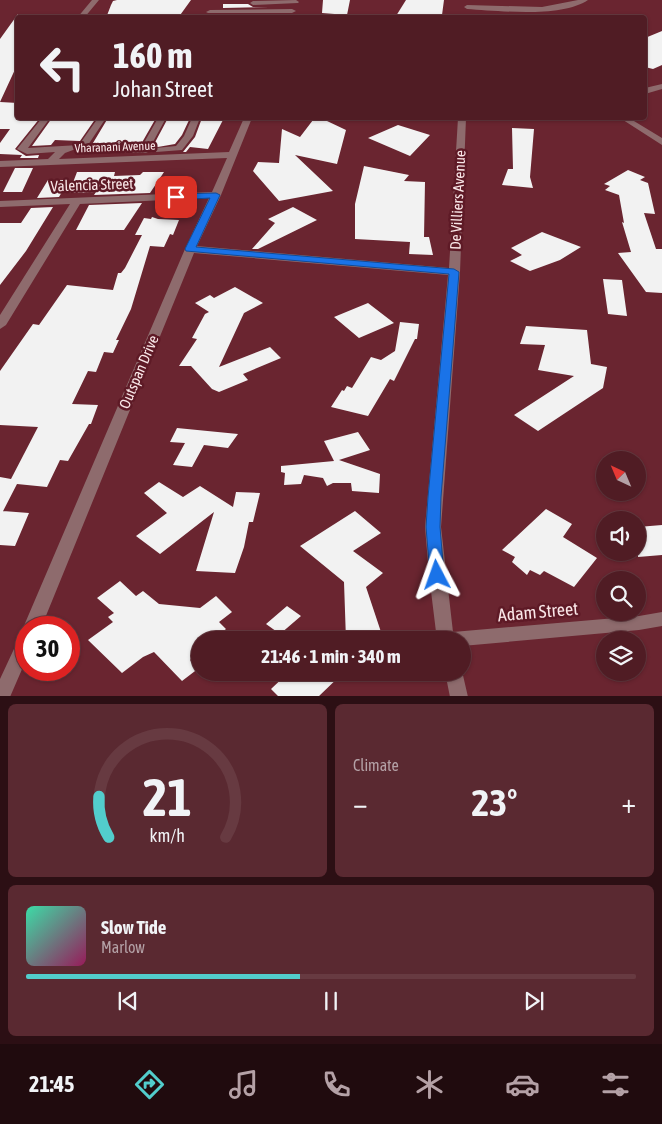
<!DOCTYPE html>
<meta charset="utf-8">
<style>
body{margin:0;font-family:"Asap Condensed",sans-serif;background:#5a2931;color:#f1f3f6;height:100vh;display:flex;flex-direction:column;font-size:19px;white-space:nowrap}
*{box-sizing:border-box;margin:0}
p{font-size:16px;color:#b4a1a6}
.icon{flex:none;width:28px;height:28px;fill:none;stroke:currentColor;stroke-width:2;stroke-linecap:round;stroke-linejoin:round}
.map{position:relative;height:696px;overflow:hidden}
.drawer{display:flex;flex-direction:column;gap:8px;padding:8px;background:#2c0f14;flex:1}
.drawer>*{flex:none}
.banner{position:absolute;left:15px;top:15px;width:632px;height:105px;border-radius:5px;box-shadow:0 1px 4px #0004,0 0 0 1px #673a41;background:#501c24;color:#f1f3f6;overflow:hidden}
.needle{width:32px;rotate:316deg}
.fabs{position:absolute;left:596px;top:451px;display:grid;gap:10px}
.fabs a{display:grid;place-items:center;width:50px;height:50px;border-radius:50%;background:#501c24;box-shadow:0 1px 4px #0004,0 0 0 1px #673a41;font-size:25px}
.speed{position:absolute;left:15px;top:616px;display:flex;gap:10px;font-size:25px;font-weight:700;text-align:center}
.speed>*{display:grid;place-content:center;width:65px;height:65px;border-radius:50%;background:#501c24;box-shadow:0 1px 4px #0004,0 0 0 1px #673a41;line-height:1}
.speed .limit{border:8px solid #d22;background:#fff;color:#111}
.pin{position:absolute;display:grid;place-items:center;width:42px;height:42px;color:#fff;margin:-21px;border-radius:10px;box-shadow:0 2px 8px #0006}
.me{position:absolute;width:55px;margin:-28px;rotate:356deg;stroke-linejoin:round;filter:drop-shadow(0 0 4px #0008)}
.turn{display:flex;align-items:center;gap:18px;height:105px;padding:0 15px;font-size:22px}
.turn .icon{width:65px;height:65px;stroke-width:2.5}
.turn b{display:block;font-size:35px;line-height:42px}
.big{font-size:38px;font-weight:700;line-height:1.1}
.drawer .widget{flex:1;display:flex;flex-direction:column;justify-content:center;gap:8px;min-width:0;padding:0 18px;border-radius:8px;background:#5a2931}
.drawer .dial{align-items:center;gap:0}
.dial svg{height:130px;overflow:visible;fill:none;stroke:#673a41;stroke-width:7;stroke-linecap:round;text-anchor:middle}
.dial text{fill:#f1f3f6;stroke:none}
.song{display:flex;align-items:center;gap:15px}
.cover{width:60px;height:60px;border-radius:8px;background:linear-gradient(135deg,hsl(160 70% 55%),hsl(330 70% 35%))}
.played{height:5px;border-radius:2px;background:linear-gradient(90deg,#52cdcc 45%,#673a41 45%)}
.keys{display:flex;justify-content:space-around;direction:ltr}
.heat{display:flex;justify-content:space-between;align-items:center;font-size:28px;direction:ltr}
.drawer .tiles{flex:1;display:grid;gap:8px;grid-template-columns:1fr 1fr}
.widget:last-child{grid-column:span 2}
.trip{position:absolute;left:191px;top:631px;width:280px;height:50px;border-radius:25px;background:#501c24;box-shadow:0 1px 4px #0004,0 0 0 1px #673a41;font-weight:700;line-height:50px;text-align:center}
.dock{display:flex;height:80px;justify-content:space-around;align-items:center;background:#200b0e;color:#b4a1a6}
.dock .icon{width:35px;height:35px}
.dock .active{color:#52cdcc}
.dock b{font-size:22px;color:#f1f3f6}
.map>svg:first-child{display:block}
.building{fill:#f2f2f2}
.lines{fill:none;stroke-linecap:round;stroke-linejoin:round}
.minor{fill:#8e6b6d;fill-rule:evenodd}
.route{fill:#1a73e8;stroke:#114b97}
.labels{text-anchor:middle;stroke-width:5;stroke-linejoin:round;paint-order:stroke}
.far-street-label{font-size:12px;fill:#fae7e8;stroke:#5e1a26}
.street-label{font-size:15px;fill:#fae7e8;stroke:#5e1a26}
.near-street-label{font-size:18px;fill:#fae7e8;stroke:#5e1a26}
</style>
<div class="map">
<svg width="662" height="697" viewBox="0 0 662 697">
<rect width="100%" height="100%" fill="#6a2530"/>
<path class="building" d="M117 0H191L178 18H106L111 5 113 1Z
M323 0H350L347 15 322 13Z
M406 0H444L442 15H436L435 18 396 16Z
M223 4H248L253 7H269L223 8Z
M18 14V63L0 102 18 103V119L40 118 15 149 26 156 39 155 38 158H20L22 155 0 154V143L10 129H0V39Z
M223 15H269V18H223Z
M662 31V65L653 69 645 67V38Z
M52 118 75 119 96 118 80 141 55 140 51 145 32 146Z
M108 118H156L140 146 93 143Z
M168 118H190L182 135 175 144 152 148Z
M202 118H224L208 149 190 147 186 152H183L195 137Z
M313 120 327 121 346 130 337 164 295 155 333 191 279 201 253 171 258 162 279 163 282 129 300 137Z
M398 125 430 135 410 156 368 138Z
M512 128 534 129 530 177 533 188 502 185 508 169H513Z
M364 166 409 175 404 181 425 182 424 237H429L433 255 409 254 410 242 355 239V204Z
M15 168H33L22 192H3Z
M628 170 645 177 640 180 648 183 655 214 644 213 656 249H662V293L646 292 618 253 631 252 622 222 624 223 619 195 605 190 610 186 604 184Z
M77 172H115L114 176 140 175 143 172H164L150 193 94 195 96 192 69 193Z
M48 180H69L59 197 37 198Z
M142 203 124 230H76L89 205Z
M53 207 26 251 0 285V223H21L31 208Z
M293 207 317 220 258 249H252L275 223 268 219Z
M152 217 158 219 179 220 173 235 170 234 164 247 150 246 131 309 116 340H119L113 353 104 352 96 372 88 371 72 404 98 405 91 424H89L68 461 60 460 47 487 17 484 0 517V477L11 479 38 427 0 425V371L33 324 39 325 67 285 113 290 118 273H121L125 268 142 235H135L144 218 151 219Z
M542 232 581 247 560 260 530 271 510 261 522 255 511 248Z
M603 279 622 280 627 316 608 314Z
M235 287 263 303 244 313 219 367 270 347 281 358 243 374 248 380 219 392 212 389 191 366H179L197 339 192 338 205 314 209 312 195 303 210 295 214 298Z
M368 303 394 323 359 338 334 317Z
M400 322 419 324 417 339H415L394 381 390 379 368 416 331 407 342 390 344 391 347 386 352 388 371 357 381 360 395 351Z
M526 326 587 330 591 364 607 367 603 388 538 431 514 415 574 376 538 370 545 345 520 344Z
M177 428 238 434 228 448 204 445 192 467 173 465 185 443 170 442Z
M358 432 370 450 339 460 380 474 379 493 352 491 351 483H333L327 486 323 478 304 475 301 484 284 485 285 473 281 472V466L334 461 324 441Z
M159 482 183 497 200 486 233 507 236 492 260 493 253 522H249L244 547 235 573 196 571 214 512 160 554 136 536 167 513 144 493Z
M546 509 572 524 563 537 597 558 574 587 544 571 540 575 530 570 527 575 512 562 515 557 502 550Z
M3 511 29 513 15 546 0 545V517Z
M355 511 381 533 353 551 383 573 366 587 381 632 364 634 366 640H346L344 582 300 546Z
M662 525V555L638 557V527Z
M120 581 136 596 143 591 159 604 200 608 216 596 232 612 219 622 226 629 212 640H200V652L190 660 199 668 182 681 154 652 143 657 122 673 88 640 113 622 108 617 114 613 97 598Z
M287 606 301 616 280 634 266 624Z
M289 672H344L318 697H279L271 689Z"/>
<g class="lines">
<path class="minor" d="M92 0H99L84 18H77Z
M296 0 299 2 298 3 253 5 250 3 253 1Z
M578 0H588C562 18 499 11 467 9L464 7 467 5 542 7Z
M210 10 292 9 296 11 292 13H208L206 12Z
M662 84V89L645 94V88Z
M42 118H50L28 148 79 145 98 118H106L88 145 141 148 158 118H166L147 153 73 150 65 153 59 159 229 152 244 118H252L221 195 197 246 449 268 458 118H466L460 272 441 527 453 632 639 616 662 612V626L639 630 462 646V640H437L429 575 425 527 448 275 194 253 41 628H26V633L23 628 185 249 209 198 80 204 6 325 0 329V315L70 204 0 207V201L212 192 227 158 0 167V161L48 159 55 152 27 154 17 149Z
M192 118H200L193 136 182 150 156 152V148L176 146 184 136Z
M620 118H629L662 138V145Z
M26 634V660L10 697H0V679L20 636Z
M462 671 468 697H450L445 672Z"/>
</g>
<path class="route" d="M216 193 220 195 196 247 454 269 459 272 441 497 440 527 444 575 442 579 437 581 432 579 430 575 426 527 428 497 449 274 186 251 185 249 210 198 176 200 172 197 176 194Z"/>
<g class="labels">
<g class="far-street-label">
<text transform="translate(115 147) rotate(-2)" y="4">Vharanani Avenue</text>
</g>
<g class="street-label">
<text transform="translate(92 185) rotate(-2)" y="5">Valencia Street</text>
<text transform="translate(458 200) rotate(-87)" y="5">De Villiers Avenue</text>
<text transform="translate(139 372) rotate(-67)" y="5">Outspan Drive</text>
</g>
<g class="near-street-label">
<text transform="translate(538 612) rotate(-5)" y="6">Adam Street</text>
</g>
</g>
</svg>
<div class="fabs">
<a><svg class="needle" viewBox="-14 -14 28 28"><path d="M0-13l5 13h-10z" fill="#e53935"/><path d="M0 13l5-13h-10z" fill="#b4a1a6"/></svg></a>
<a><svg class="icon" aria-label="sound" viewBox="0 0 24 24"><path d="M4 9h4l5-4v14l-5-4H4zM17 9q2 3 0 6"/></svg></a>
<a><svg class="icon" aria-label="search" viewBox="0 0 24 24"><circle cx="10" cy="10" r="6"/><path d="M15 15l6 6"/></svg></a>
<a><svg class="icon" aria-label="layers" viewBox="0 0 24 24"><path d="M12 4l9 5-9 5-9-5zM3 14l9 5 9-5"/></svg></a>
</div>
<div class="speed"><div class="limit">30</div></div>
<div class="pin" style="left:176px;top:197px;background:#d93025"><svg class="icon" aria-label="arrive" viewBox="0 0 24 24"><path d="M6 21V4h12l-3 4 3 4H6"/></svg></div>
<svg class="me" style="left:437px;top:575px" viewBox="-20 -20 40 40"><path d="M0-17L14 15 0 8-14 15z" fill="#1a73e8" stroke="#fff" stroke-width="4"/></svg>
<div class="trip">21:46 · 1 min · 340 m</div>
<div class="banner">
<div class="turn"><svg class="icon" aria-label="left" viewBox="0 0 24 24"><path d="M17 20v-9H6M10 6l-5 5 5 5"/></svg><div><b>160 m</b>Johan Street</div></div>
</div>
</div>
<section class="drawer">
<div class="tiles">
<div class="widget dial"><svg viewBox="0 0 100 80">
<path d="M14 69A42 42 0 1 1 86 69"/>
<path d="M14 69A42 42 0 0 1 8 44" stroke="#52cdcc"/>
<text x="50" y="56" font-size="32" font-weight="700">21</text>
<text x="50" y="72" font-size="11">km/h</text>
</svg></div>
<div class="widget"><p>Climate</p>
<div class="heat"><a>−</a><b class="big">23°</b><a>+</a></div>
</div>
<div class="widget">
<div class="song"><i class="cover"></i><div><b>Slow Tide</b><p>Marlow</p></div></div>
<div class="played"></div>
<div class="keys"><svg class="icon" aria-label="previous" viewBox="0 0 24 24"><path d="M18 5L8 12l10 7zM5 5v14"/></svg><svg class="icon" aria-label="pause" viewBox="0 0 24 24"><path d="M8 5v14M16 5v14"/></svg><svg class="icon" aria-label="next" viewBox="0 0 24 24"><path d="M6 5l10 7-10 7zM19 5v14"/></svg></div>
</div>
</div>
</section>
<nav class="dock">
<b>21:45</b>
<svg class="icon active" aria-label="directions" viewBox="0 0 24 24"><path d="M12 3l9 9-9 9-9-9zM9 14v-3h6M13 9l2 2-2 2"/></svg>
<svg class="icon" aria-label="music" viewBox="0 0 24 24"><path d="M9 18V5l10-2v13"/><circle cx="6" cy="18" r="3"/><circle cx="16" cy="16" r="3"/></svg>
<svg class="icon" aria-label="phone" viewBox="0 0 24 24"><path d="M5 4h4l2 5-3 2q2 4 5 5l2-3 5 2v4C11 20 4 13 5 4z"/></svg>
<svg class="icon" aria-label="climate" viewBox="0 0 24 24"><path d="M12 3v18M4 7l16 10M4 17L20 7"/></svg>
<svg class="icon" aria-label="car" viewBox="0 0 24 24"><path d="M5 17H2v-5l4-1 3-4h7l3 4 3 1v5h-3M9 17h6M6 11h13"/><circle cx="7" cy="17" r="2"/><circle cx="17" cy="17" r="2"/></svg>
<svg class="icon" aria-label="filters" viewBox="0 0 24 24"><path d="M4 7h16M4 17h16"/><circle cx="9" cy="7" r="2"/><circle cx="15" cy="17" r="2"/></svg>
</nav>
